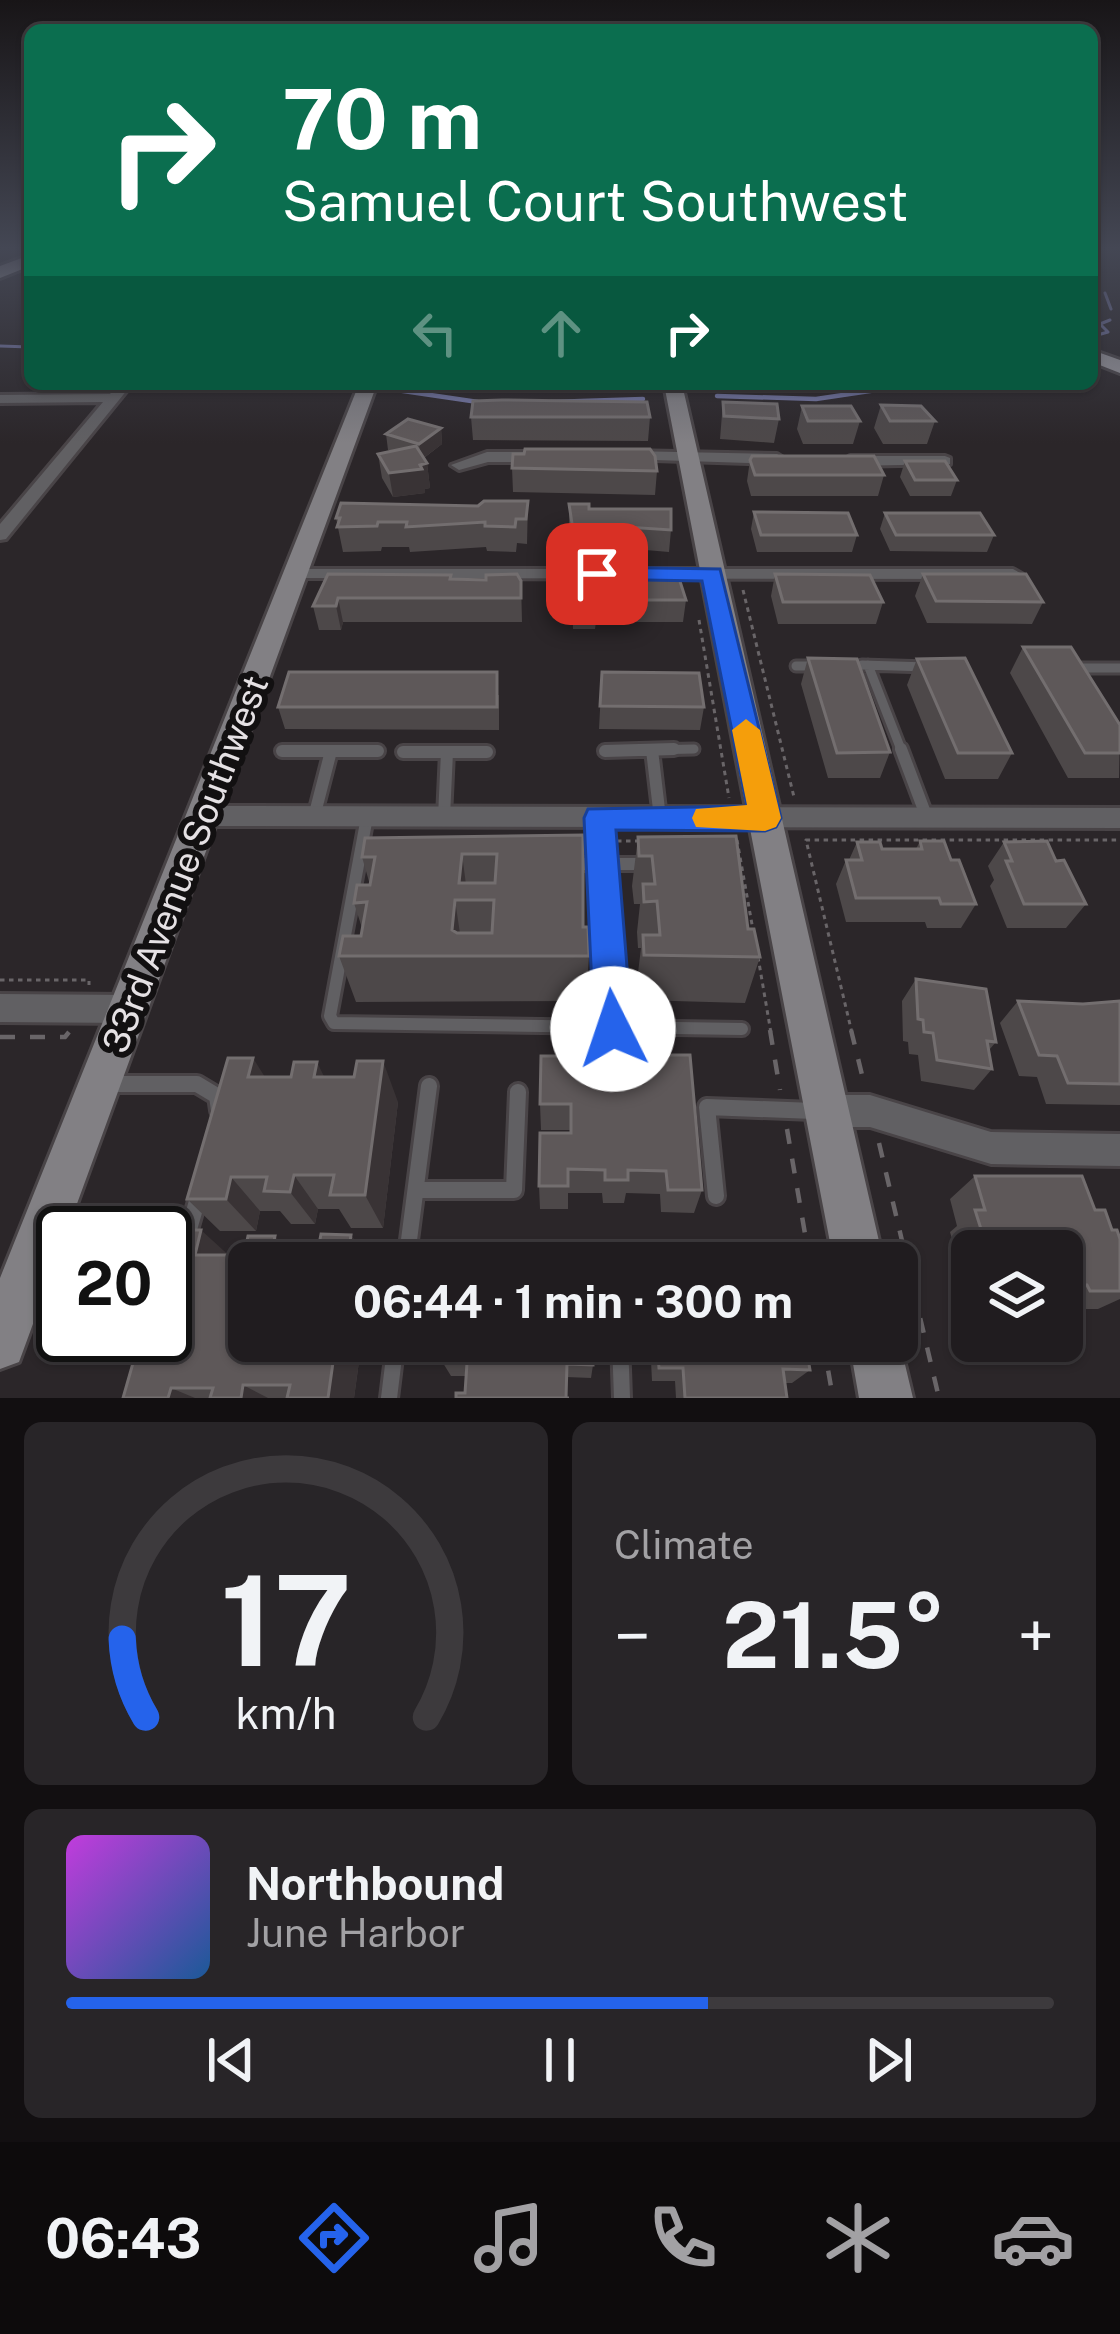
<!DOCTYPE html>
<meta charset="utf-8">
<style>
body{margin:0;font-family:"Public Sans",sans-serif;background:#282528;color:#f1f3f6;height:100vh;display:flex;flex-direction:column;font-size:45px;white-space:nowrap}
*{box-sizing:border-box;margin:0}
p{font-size:39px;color:#a2a1a4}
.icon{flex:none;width:66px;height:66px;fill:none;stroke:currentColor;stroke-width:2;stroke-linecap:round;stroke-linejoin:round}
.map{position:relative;height:1398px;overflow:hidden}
.sheet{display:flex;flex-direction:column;gap:24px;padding:24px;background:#120f11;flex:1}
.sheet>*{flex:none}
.banner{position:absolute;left:24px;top:24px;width:1074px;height:366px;border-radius:18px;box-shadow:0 3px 9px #0004,0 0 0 3px #3d3a3d;background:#0b6e4f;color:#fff;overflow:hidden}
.fabs{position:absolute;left:951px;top:1230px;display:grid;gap:24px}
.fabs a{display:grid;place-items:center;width:132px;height:132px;border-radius:18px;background:#201c1f;box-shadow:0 3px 9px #0004,0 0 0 3px #3d3a3d;font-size:60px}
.speed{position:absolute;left:36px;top:1206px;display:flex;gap:24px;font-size:60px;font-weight:700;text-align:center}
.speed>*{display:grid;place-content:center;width:156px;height:156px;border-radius:50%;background:#201c1f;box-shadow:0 3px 9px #0004,0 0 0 3px #3d3a3d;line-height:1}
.speed .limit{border:6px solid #111;border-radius:18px;background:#fff;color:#111}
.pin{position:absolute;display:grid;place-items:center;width:102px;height:102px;color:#fff;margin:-51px;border-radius:24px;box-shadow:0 6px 18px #0006}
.me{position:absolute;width:132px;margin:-66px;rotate:356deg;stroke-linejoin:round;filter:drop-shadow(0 0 9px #0008)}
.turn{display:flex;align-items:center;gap:42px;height:252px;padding:0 60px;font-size:54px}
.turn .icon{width:156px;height:156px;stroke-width:2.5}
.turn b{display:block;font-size:84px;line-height:102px}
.lanes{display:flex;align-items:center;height:114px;padding:0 60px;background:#0003;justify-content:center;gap:60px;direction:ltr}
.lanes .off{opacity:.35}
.big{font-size:90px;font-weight:700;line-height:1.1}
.sheet .card{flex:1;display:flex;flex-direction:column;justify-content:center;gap:18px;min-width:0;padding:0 42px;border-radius:18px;background:#282528}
.sheet .dial{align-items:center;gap:0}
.dial svg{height:312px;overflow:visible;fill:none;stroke:#3d3a3d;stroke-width:7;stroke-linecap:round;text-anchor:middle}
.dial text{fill:#f1f3f6;stroke:none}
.song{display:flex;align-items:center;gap:36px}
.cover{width:144px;height:144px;border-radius:18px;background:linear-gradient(135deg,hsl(290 70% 55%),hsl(210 70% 35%))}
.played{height:12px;border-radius:6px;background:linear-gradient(90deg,#2563eb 65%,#3d3a3d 65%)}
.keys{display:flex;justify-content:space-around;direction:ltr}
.heat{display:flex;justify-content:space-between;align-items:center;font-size:66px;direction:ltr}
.sheet .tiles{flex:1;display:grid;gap:24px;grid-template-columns:1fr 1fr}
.card:last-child{grid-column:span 2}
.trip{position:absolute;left:228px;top:1242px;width:690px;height:120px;border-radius:18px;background:#201c1f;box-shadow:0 3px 9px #0004,0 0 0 3px #3d3a3d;font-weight:700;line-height:120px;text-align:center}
.dock{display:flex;height:192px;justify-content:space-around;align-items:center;background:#0d0b0c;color:#a2a1a4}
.dock .icon{width:84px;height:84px}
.dock .selected{color:#2563eb}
.dock b{font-size:54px;color:#f1f3f6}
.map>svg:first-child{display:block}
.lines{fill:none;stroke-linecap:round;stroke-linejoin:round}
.stream-far1{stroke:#7274a0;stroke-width:3}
.stream{stroke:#7274a0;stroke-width:4.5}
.lane-far2-casing{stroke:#494447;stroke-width:15}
.lane-far1-casing{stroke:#494447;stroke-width:18}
.lane-casing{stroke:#494447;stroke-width:22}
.street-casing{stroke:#494447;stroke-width:6}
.secondary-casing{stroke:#494447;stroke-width:6}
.primary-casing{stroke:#494447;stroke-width:6}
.highway-casing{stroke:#494447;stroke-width:6}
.path-far1{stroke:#696568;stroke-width:3;stroke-dasharray:4.5 4.5;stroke-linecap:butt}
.path{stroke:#696568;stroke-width:4.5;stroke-dasharray:15 15;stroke-linecap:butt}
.lane-far2{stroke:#616063;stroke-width:9}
.lane-far1{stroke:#616063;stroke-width:12}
.lane{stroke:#616063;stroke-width:16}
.street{fill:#616063;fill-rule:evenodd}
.secondary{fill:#828084;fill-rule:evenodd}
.primary{fill:#9b999e;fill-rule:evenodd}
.highway{fill:#b2afb5;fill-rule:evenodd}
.wall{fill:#4d4849}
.shaded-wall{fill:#393335}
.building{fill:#5e5859;stroke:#736e6f;stroke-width:3;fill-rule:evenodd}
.route{fill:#2563eb;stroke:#184099;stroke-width:3}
.slow{fill:#f59e0b}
.labels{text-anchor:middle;stroke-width:12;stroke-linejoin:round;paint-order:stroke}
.street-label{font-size:36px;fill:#e5e1e4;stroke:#121011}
</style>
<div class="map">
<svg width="1120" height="1398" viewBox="0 0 1120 1398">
<rect width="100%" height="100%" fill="#2b2629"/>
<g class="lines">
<path class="stream-far1" d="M1105 293 1111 309
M1101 334 1108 332 1100 324 1110 320
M0 346 30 347"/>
<path class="stream" d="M327 384 357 386
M376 387 478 402
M717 396 816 399 917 384
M551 402 643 399"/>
<g class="lane-far2-casing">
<path id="lane-far2" d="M862 665 928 667
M868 665 902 752
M796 666H820
M1080 674 1076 668H1120
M282 751H378
M605 751 694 749
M403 752H447
M447 752H487"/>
</g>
<g class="lane-far1-casing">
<path id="lane-far1" d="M901 749 927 818
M652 750 660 818
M282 751H378
M605 751 674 749
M403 752H447
M314 817 331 751
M367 817 330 1016 334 1023 742 1029
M444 817 447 752H487
M599 817 613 1029
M572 864H649"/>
</g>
<g class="lane-casing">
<path id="lane" d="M109 1084H197L217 1096 219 1110
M416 1190H514L518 1092
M716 1196 707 1107 814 1111
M185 1243 198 1198
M406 1263 429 1086
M620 1341 622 1398
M389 1398 396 1341"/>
</g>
<g class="street-casing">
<path id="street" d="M118 384H132L6 539 0 540V524L103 402 0 403V395L110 394Z
M628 451 777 454 785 459 777 464 623 459 620 456Z
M487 452H537L545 457 537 462H488L459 470 451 465Z
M945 456 950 458V464L850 466 842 461 850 456Z
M298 569H1013L1022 574 1013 579 292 578 289 574 292 570Z
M203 806 1120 808V828L203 826 195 823 191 816 195 809Z
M0 994 129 995 139 999 143 1009 139 1019 129 1023 0 1022Z
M829 1095H870L991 1132 1120 1134V1166L991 1164 870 1127H829L818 1122 813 1111 818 1100Z"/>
</g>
<g class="secondary-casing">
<path id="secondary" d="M359 384H377L26 1343 19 1362 0 1369V1278Z
M664 384H682L884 1263H834Z
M897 1331 913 1398H859L849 1341H897Z"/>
</g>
<g class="primary-casing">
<path id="primary" d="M1092 350 1120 360V373L1092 362Z"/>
</g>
<g class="highway-casing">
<path id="highway" d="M30 255V266L0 278V266Z"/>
</g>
<path class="path-far1" d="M743 590 794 797
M699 620 729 798
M737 840 753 930
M617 841H637
M758 957 771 1033
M0 980H89V985
M852 1033 806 840H1120"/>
<path class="path" d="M770 1030 780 1090
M851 1030 865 1087
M0 1037H65L69 1032
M787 1129 810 1263
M879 1143 939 1398
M823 1341 833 1398"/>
<use href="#lane-far2" class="lane-far2"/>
<use href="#lane-far1" class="lane-far1"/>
<use href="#lane" class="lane"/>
<use href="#street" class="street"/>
<use href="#secondary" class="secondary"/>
<use href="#primary" class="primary"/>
<use href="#highway" class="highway"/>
</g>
<path class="wall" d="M723 402 779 419 774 443 720 439Z
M881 405 935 421 927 444H883L874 428Z
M802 406 860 421 853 444H803L797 429Z
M471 417H650L648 441 473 440Z
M441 428 442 444 424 458 427 463 430 488 425 489V493L393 497 382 478 378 454 393 451 388 450 386 434Z
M750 460 884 475 878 496H751L747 481Z
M905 461 957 480 951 496H910L900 477Z
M512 468 657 471 655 495 513 492Z
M528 501 527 544 517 543 516 552 487 551 486 547 410 552 409 547H382L381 551 343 552 336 518Z
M569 504 671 530 669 552 610 547V552H573L569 525Z
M754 512 857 535 852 552H757L751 529Z
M885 513 994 535 987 552 890 551 880 529Z
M328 574 451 575 452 579 521 581 522 622H343L341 630H319L313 606Z
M775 574 883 602 876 624H778L771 596Z
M923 574 1043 602 1032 624 927 623 915 596Z
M617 581 686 600 683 622H596L595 629H573L572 585Z
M1023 647 1120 725 1119 778H1068L1010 673Z
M808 658 890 752 880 778H828L801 684Z
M917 659 1012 753 998 779H945L907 685Z
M602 672 704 707 700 730 599 729Z
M499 695V730L285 729 278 707Z
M583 835V927L589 956 586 1001 356 1002 339 956 361 936 362 928 354 903 370 885 362 857Z
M638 837 748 929 760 957 745 1003 638 1000 637 981 641 948H638L637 932 640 904H634L632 886Z
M920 841 951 860 976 904 961 928H927L925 922H846L836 884 846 860H849L857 842 882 849H916Z
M1004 842 1056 861 1086 904 1066 928H1007L990 886 994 880 988 866Z
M916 979 996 1042 989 1050 992 1069 974 1090 921 1081 918 1055 909 1054 908 1042 903 1041 902 1001Z
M1018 1001 1083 1004 1120 1001V1105L1046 1104 1037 1077 1019 1076 1000 1023Z
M658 1055 702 1190 694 1213 661 1212 660 1194 626 1193 624 1203H603L602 1193H568V1209H540L539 1186 570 1133V1130H541L540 1104 571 1068H602L603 1057 622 1068H655Z
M265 1077H324L398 1102 383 1228H351L339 1209H318L315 1224H291L280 1211H260L256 1231H220L187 1199Z
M975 1176 1095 1210 1120 1239V1299L1098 1309H1062V1251H972V1309H970L949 1250 954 1246 950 1232 957 1226 950 1199Z
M351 1235 369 1263H249L360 1354 354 1398H123L173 1331 179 1311 165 1303V1260L229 1255H317Z
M650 1341H805L810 1370 792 1383H785L787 1398H676L675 1381H652Z
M443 1363 593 1365 591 1378 566 1377V1398L465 1393 466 1376H451Z"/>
<path class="shaded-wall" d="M441 428 442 444 421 460 419 444Z
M427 463 430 488 425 489V493L393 497 389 473Z
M338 598 343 622 341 630 336 606Z
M462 854 468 900 459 883Z
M455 900 462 947 452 930Z
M253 1058 278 1098 248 1077Z
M383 1061 398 1102 383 1228 365 1195Z
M317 1062 337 1103 314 1077Z
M294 1175 318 1209 315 1224 290 1192Z
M231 1177 260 1211 256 1231 226 1199Z
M201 1230 234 1260 195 1255Z
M351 1235 369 1263H347Z
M275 1236 298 1263 271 1255Z
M336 1341H346L360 1354 354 1398H328Z
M243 1385 268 1398H241Z
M171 1388 195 1398H168Z"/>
<path class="building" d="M502 400 647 402 650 417H471L473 401Z
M723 402 777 404 779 419 724 416Z
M881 405 921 406 935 421H890Z
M802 406H851L860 421H808Z
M408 419 441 428 419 444 386 434Z
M416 446 427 463 420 465 422 469 389 473 378 454Z
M525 449H650L655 456 657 471 512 468 513 454H524Z
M752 456H874L884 475H755L750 460Z
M905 461H945L957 480H915Z
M484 501H528L526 519H516L515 527 485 526V522L406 527 407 522H378L377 526 337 527 340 518H336L341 503 478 506Z
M569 504H589V509H671V530L611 526V531L573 530Z
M754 512 848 513 857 535H761Z
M885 513H980L994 535H896Z
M328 574 451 575 450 579 486 580V575L517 574 521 581V598H338L336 606H313Z
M775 574 870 575 883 602H783Z
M923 574H1026L1043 602 936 601Z
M576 575H617V581L678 575 686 600H596V607H573L572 585H576Z
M1023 647H1071L1120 725V753H1085Z
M808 658 857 659 890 752 837 753Z
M965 658 1012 753H958L917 659Z
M289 672H497V707H278Z
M602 672 699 673 704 707 600 706Z
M583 835V927H588L589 956H339L343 936H361L367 902 354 903 357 885H370L375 857H362L365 838ZM462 854H497L495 883H459ZM455 900H494L492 933H457L452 930Z
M736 836 748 929H754L760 957 644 955 643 935H660L657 901 644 902 643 884H655L652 856H639L638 837Z
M920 841H944L951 860H959L976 904H941L939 898H856L846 860H862L857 842H880L882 849H922Z
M1047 841 1056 861 1064 860 1086 904H1024L1006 861H1012L1004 842Z
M916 979 986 989 996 1042 987 1041 992 1069 937 1060 933 1033 924 1032 923 1020 918 1019Z
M1018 1001 1083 1004 1120 1001V1084L1068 1083 1057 1056 1039 1055Z
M658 1055H690L702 1190H668L666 1171 628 1170V1180H605V1170L568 1169V1186H539L540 1133H571V1104H540L541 1056H571V1068H603V1057H621L622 1068H658Z
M228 1058H253L248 1077H291L294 1062H317L314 1077H354L357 1061H383L365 1195H330L334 1175H294L290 1192 264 1191 267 1177H231L226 1199H187Z
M975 1176H1082L1095 1210H1105L1112 1230H1117L1120 1239V1291H1090L1087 1285 1062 1284V1251H983L975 1229H981L975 1210H985Z
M173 1230H201L195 1255H244L248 1236H275L271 1255H317L321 1234 351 1235 347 1263H249V1341H336L328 1398H287L290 1385H243L241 1398H210L213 1388H171L168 1398H123L141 1335H165V1331H173L182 1296H165V1260Z
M445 1341H593V1365L567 1364 566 1398H569H456V1393H465L467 1363H443Z
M657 1341H805L810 1370 783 1369 787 1398H685L683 1368H659Z"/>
<linearGradient id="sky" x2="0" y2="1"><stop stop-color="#181517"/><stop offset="0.56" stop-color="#444754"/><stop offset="1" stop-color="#444754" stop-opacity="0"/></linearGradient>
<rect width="1120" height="443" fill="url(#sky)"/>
<path class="route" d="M597 567 720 569 781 818 776 827 765 831 616 830 632 1029 627 1042 613 1047 600 1042 594 1029 584 818 588 809 747 806 702 581 588 579 585 574Z"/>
<path class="slow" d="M746 719 760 730 781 818 776 827 765 831 696 827 692 818 696 809 747 805 732 730Z"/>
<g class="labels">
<g class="street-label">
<text transform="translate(185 864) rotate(-69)" y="13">33rd Avenue Southwest</text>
</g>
</g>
</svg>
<div class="fabs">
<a><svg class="icon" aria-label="layers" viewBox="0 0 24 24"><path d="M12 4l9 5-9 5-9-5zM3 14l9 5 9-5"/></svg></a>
</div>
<div class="speed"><div class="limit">20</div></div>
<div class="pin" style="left:597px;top:574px;background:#d93025"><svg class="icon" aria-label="arrive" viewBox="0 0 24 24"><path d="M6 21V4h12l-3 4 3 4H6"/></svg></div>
<svg class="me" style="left:613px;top:1029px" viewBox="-20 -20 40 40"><circle r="19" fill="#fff"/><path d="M0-13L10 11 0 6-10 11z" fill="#2563eb"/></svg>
<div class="trip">06:44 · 1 min · 300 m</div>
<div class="banner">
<div class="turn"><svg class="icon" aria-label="right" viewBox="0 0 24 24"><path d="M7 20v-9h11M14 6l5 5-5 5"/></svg><div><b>70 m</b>Samuel Court Southwest</div></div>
<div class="lanes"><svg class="icon off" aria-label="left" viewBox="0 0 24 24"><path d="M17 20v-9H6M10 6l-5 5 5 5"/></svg><svg class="icon off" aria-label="ahead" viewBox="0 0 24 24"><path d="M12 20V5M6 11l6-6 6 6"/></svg><svg class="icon" aria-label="right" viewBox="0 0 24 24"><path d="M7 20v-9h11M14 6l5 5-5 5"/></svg></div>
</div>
</div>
<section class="sheet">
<div class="tiles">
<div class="card dial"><svg viewBox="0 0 100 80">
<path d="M14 69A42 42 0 1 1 86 69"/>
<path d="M14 69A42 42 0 0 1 8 49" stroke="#2563eb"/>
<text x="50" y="56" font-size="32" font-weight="700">17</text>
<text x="50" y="72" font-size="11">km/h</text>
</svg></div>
<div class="card"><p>Climate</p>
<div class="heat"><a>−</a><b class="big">21.5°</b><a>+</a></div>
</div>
<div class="card">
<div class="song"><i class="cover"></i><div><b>Northbound</b><p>June Harbor</p></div></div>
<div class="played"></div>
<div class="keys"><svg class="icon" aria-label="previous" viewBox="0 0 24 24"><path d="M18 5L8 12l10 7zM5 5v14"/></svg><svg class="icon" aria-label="pause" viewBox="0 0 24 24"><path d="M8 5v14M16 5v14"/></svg><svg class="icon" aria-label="next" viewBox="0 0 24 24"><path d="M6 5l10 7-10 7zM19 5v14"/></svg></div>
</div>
</div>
</section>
<nav class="dock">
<b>06:43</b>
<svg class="icon selected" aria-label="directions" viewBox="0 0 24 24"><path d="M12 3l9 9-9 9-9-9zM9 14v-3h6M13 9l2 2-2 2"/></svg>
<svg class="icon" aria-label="music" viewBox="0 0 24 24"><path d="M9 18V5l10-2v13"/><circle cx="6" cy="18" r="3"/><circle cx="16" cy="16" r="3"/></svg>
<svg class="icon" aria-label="phone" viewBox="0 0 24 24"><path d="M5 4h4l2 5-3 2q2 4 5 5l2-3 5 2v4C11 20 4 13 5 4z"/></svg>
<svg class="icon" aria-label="climate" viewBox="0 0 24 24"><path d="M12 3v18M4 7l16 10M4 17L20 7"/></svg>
<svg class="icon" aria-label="car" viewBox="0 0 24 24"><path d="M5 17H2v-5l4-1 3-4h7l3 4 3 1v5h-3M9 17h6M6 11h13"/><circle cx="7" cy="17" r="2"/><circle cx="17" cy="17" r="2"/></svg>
</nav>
